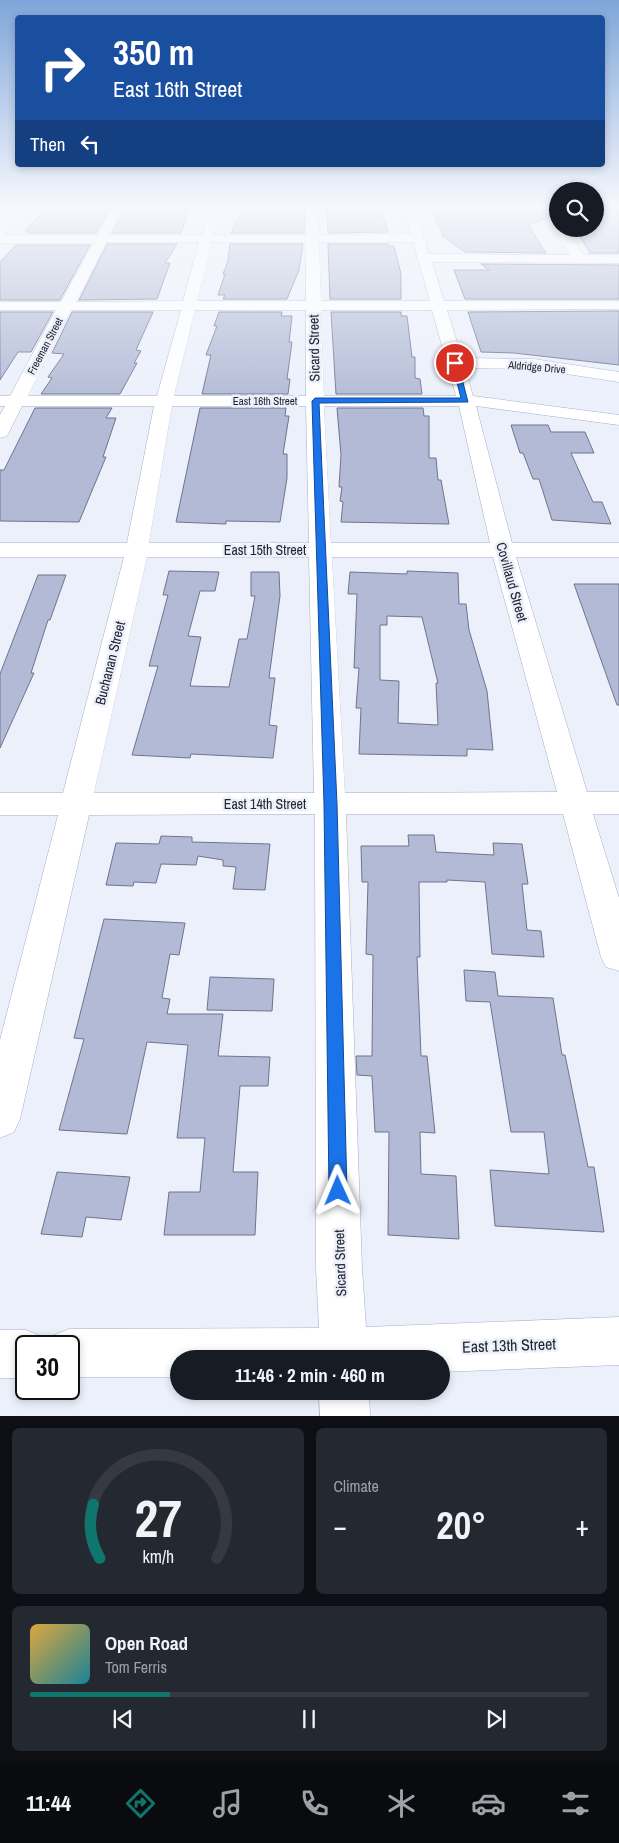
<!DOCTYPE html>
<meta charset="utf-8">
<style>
body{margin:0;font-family:"Archivo Narrow",sans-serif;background:#242831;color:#f1f3f6;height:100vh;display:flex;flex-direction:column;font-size:19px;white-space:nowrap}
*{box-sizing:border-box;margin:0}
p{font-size:16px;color:#9ea1a6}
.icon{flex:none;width:28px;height:28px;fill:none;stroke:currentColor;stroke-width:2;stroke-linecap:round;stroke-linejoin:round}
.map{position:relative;height:1416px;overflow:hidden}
.drawer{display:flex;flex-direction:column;gap:12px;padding:12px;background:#0d0f14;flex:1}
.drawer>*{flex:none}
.hud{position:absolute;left:15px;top:15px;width:590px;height:152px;border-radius:5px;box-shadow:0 2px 8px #0003;background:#1a4fa0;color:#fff;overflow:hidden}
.tools{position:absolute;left:549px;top:182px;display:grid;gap:10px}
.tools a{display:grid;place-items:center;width:55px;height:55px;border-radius:50%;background:#171b24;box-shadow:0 2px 8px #0003;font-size:25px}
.speed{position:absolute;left:15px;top:1335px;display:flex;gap:10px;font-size:25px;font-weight:700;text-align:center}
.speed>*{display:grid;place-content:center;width:65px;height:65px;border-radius:50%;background:#171b24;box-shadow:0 2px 8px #0003;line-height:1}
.speed .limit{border:2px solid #111;border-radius:8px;background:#fff;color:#111}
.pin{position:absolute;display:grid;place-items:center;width:42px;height:42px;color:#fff;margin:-21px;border:2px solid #fff;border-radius:50%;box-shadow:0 1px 5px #0007}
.me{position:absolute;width:55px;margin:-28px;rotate:359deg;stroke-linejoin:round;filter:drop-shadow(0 0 4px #0008)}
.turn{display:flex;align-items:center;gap:18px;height:105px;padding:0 15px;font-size:22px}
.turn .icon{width:65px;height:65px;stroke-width:2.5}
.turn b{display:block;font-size:35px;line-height:42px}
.then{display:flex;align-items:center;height:48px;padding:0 15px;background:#0003;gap:10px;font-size:19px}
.big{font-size:38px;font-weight:700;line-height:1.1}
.drawer .tile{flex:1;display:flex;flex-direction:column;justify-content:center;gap:8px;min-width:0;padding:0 18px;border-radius:8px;background:#242831}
.drawer .dial{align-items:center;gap:0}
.dial svg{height:130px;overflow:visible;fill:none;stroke:#363941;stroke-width:7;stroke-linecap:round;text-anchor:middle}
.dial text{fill:#f1f3f6;stroke:none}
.song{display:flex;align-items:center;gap:15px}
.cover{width:60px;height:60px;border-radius:8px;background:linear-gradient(135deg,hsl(40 70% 55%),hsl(190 70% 35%))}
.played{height:5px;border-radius:2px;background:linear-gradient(90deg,#0f766e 25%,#363941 25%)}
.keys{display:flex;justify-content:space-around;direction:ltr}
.heat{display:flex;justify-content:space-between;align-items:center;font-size:28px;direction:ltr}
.drawer .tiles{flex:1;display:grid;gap:12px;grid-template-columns:1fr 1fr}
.tile:last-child{grid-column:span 2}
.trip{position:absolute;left:170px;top:1350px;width:280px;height:50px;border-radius:25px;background:#171b24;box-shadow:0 2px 8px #0003;font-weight:700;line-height:50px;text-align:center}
.dock{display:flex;height:80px;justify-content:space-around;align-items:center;background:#090b0e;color:#9ea1a6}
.dock .icon{width:35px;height:35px}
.dock .selected{color:#0f766e}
.dock b{font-size:22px;color:#f1f3f6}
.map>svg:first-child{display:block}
.building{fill:#b2bad5;stroke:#6d758e;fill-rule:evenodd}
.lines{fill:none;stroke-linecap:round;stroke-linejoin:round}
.minor-casing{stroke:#a5aec8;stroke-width:1}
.minor{fill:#fff;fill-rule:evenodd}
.route{fill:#1a73e8;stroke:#114b97}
.labels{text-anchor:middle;stroke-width:5;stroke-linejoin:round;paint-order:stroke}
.far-street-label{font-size:11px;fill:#232630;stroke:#ecf0fb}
.street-label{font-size:14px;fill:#232630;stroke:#ecf0fb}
.near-street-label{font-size:16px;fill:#232630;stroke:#ecf0fb}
</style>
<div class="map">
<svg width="619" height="1416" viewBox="0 0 619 1416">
<rect width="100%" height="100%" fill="#ecf0fb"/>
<path class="building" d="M47 207H111L96 233H27L29 231H25Z
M126 207H187L185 210 189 211 181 233H112Z
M243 207H305L304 233H231Z
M327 207H380L388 232 328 233Z
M431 207H489L490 210 558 207V214L528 225 546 253 465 252 443 236Z
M619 209V253H590L575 229H595V210Z
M107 244H177L165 263H170L157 299 79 300Z
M230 244H303L299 270 287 299H223L225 295H218L225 274H223L228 261Z
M328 244H388V246H394L401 274V299H330Z
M16 245H90L60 300H0V262Z
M481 264 619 265V299H465L454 270H489Z
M619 311V365L514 353 481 352 468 312Z
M0 312H53L31 352H18L0 380Z
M72 312H153L136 350 141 351 134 363H137L120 394H41L52 378 48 377 64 354 52 353Z
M219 312H282L281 316H292L289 342H292L287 379H290L288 394H202L211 355H206L217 326H214Z
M331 312H401V316H407L412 357H415V378L420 379 422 394H336Z
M35 408H112L106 418H116L103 457H106L79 522 0 521V470H4Z
M200 408H286L285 416H289L283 454H287V478L280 522 226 521V524L176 522Z
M337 408H423L424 416H429V458H436L438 480H441L449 524 341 522 343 502 340 501 342 487H339L341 455Z
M511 425H548L551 432H585L594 453H571L593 502H602L611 524 552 520 539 479H533L523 453H520Z
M169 571 219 572 215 591H200L188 636 201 637 190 686 229 687 239 639H247L255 596H251V572H279L280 596 269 678H275L269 725 277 726 273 758 191 754 190 758 132 755 158 666H149L168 595H163Z
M407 571 458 573 459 604H466L469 630 487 691 493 750 467 749V756L359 754 361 708H356L359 668H354L357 594H348L350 572 407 574ZM387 616 422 617 438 683H436L438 725 398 723 399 681 380 680V625H387Z
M38 575H66L50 620H48L31 673H34L0 748V674Z
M574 584H619V705H617Z
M408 835H434L436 852 494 855 493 843 522 844 528 884H522L527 930 541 931 544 957 492 954 485 882 447 880V882H419L420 957H417L421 1056H427L435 1133 420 1132 421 1174 456 1176 459 1239 388 1235 389 1132H375L372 1076 357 1075 356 1056H372L373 955 366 954 368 882H362L361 846H409Z
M161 836 192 837V842L270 844 265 890 233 889 236 867 223 866V860L198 856 196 865 161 864 156 883 134 882 133 886 106 885 116 843 159 844Z
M104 919 185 923 179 955 170 954 162 998 170 999 167 1014H223L218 1056 270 1057 268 1086H240L233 1172H258L255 1235H164L169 1192H200L205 1138H177L188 1045 147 1042 127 1134 59 1130 84 1039 74 1038Z
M464 970 495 972 498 996 553 998 562 1055H565L588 1167H594L604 1232 495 1226 490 1170 549 1174 544 1132H511L490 1002 466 1001Z
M210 977 274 979 272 1011 207 1010Z
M57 1172 130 1177 121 1220 86 1217 82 1237 41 1234Z"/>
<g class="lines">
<g class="minor-casing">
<path id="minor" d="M15 207H27L5 235H97L113 207H124L109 235H202L210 207H221L214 235H306L307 207H318L319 235 411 234 403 207H414L429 254 570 255 552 229 558 225V229H564L584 255H619V263L432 262 444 301H619V309L447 310 462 358 534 359 619 372V382L534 369 465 368 473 396 619 415V425L476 406 512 543H619V557H516L587 792H619V814H593L619 898V971L606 967 601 957 563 814H346L362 1268 366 1327 619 1317V1365L441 1372V1359H179V1377H69V1346H48L52 1336 69 1329 319 1328 316 1268 315 814 89 815 20 1119 14 1132 0 1138V1040L58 815H0V793H63L124 557H0V543H127L154 406H22L7 436 0 438V415L5 406H0V396H10L56 310H0V302H61L93 243H0V225ZM106 242H199L183 301 76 302ZM212 242H306V301H197ZM319 242H413L430 301H321ZM71 310H181L157 396H28ZM195 310H306V396H174ZM321 310H432L456 396H324ZM172 406H306L309 543H149ZM324 406H459L490 543H331ZM147 557H309L314 793H94ZM332 557H493L557 792 345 793Z
M0 1330H26L43 1337 47 1346H26V1378H0Z
M319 1391H369L370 1416H320Z"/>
</g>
<use href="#minor" class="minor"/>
</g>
<linearGradient id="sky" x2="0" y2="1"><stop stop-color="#7fa6d9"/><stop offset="0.51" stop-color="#f6f8fd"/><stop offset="1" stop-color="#f6f8fd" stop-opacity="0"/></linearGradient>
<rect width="619" height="405" fill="url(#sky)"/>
<path class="route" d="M455 361 458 363 468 402 319 403 337 804 347 1191 344 1197 338 1200 331 1197 329 1191 324 804 312 401 315 398H461L452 363Z"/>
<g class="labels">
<g class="far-street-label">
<text transform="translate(45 346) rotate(-62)" y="4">Freeman Street</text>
<text transform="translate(537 367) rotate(5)" y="4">Aldridge Drive</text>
<text x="265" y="405">East 16th Street</text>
</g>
<g class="street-label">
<text transform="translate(314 348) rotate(-91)" y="5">Sicard Street</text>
<text x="265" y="555">East 15th Street</text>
<text transform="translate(512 582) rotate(74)" y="5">Covillaud Street</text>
<text transform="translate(110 663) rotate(-76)" y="5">Buchanan Street</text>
<text x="265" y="809">East 14th Street</text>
<text transform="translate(340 1263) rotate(-92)" y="5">Sicard Street</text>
</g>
<g class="near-street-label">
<text transform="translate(509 1345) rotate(-2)" y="6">East 13th Street</text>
</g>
</g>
</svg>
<div class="tools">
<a><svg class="icon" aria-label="search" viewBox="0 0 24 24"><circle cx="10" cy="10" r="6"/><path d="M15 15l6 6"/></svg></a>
</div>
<div class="speed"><div class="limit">30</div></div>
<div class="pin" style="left:455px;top:363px;background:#d93025"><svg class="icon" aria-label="arrive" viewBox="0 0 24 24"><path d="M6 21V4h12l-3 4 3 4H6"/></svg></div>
<svg class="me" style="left:338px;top:1191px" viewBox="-20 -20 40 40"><path d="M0-17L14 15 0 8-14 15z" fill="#1a73e8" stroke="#fff" stroke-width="4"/></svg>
<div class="trip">11:46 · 2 min · 460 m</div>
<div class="hud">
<div class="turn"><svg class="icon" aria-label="right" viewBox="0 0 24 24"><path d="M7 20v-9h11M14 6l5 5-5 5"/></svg><div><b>350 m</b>East 16th Street</div></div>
<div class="then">Then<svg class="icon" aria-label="left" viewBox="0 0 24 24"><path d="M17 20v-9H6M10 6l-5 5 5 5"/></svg></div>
</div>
</div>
<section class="drawer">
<div class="tiles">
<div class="tile dial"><svg viewBox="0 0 100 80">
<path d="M14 69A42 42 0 1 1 86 69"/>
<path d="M14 69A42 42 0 0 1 10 36" stroke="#0f766e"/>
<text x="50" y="56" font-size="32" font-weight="700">27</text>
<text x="50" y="72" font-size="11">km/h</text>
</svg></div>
<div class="tile"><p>Climate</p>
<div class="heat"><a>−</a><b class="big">20°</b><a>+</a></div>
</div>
<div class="tile">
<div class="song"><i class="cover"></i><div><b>Open Road</b><p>Tom Ferris</p></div></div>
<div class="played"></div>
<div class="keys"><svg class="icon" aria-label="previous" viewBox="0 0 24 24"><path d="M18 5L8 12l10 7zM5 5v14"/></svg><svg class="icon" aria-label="pause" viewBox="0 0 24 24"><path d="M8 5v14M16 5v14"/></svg><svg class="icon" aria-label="next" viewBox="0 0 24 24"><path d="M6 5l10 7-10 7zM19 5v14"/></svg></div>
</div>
</div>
</section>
<nav class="dock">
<b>11:44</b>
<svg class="icon selected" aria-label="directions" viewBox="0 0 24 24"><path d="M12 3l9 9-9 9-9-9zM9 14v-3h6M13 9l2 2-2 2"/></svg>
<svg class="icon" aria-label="music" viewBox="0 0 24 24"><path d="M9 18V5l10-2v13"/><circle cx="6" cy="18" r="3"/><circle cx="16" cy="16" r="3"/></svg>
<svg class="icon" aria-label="phone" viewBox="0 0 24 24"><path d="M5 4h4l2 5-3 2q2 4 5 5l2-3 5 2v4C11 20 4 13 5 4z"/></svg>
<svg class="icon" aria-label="climate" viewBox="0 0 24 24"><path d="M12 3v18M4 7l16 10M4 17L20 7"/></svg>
<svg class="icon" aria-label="car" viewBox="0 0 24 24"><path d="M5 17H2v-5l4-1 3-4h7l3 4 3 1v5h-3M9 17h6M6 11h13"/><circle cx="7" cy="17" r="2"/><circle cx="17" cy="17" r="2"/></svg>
<svg class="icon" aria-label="filters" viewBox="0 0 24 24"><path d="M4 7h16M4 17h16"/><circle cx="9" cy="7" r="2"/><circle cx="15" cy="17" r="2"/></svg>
</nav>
